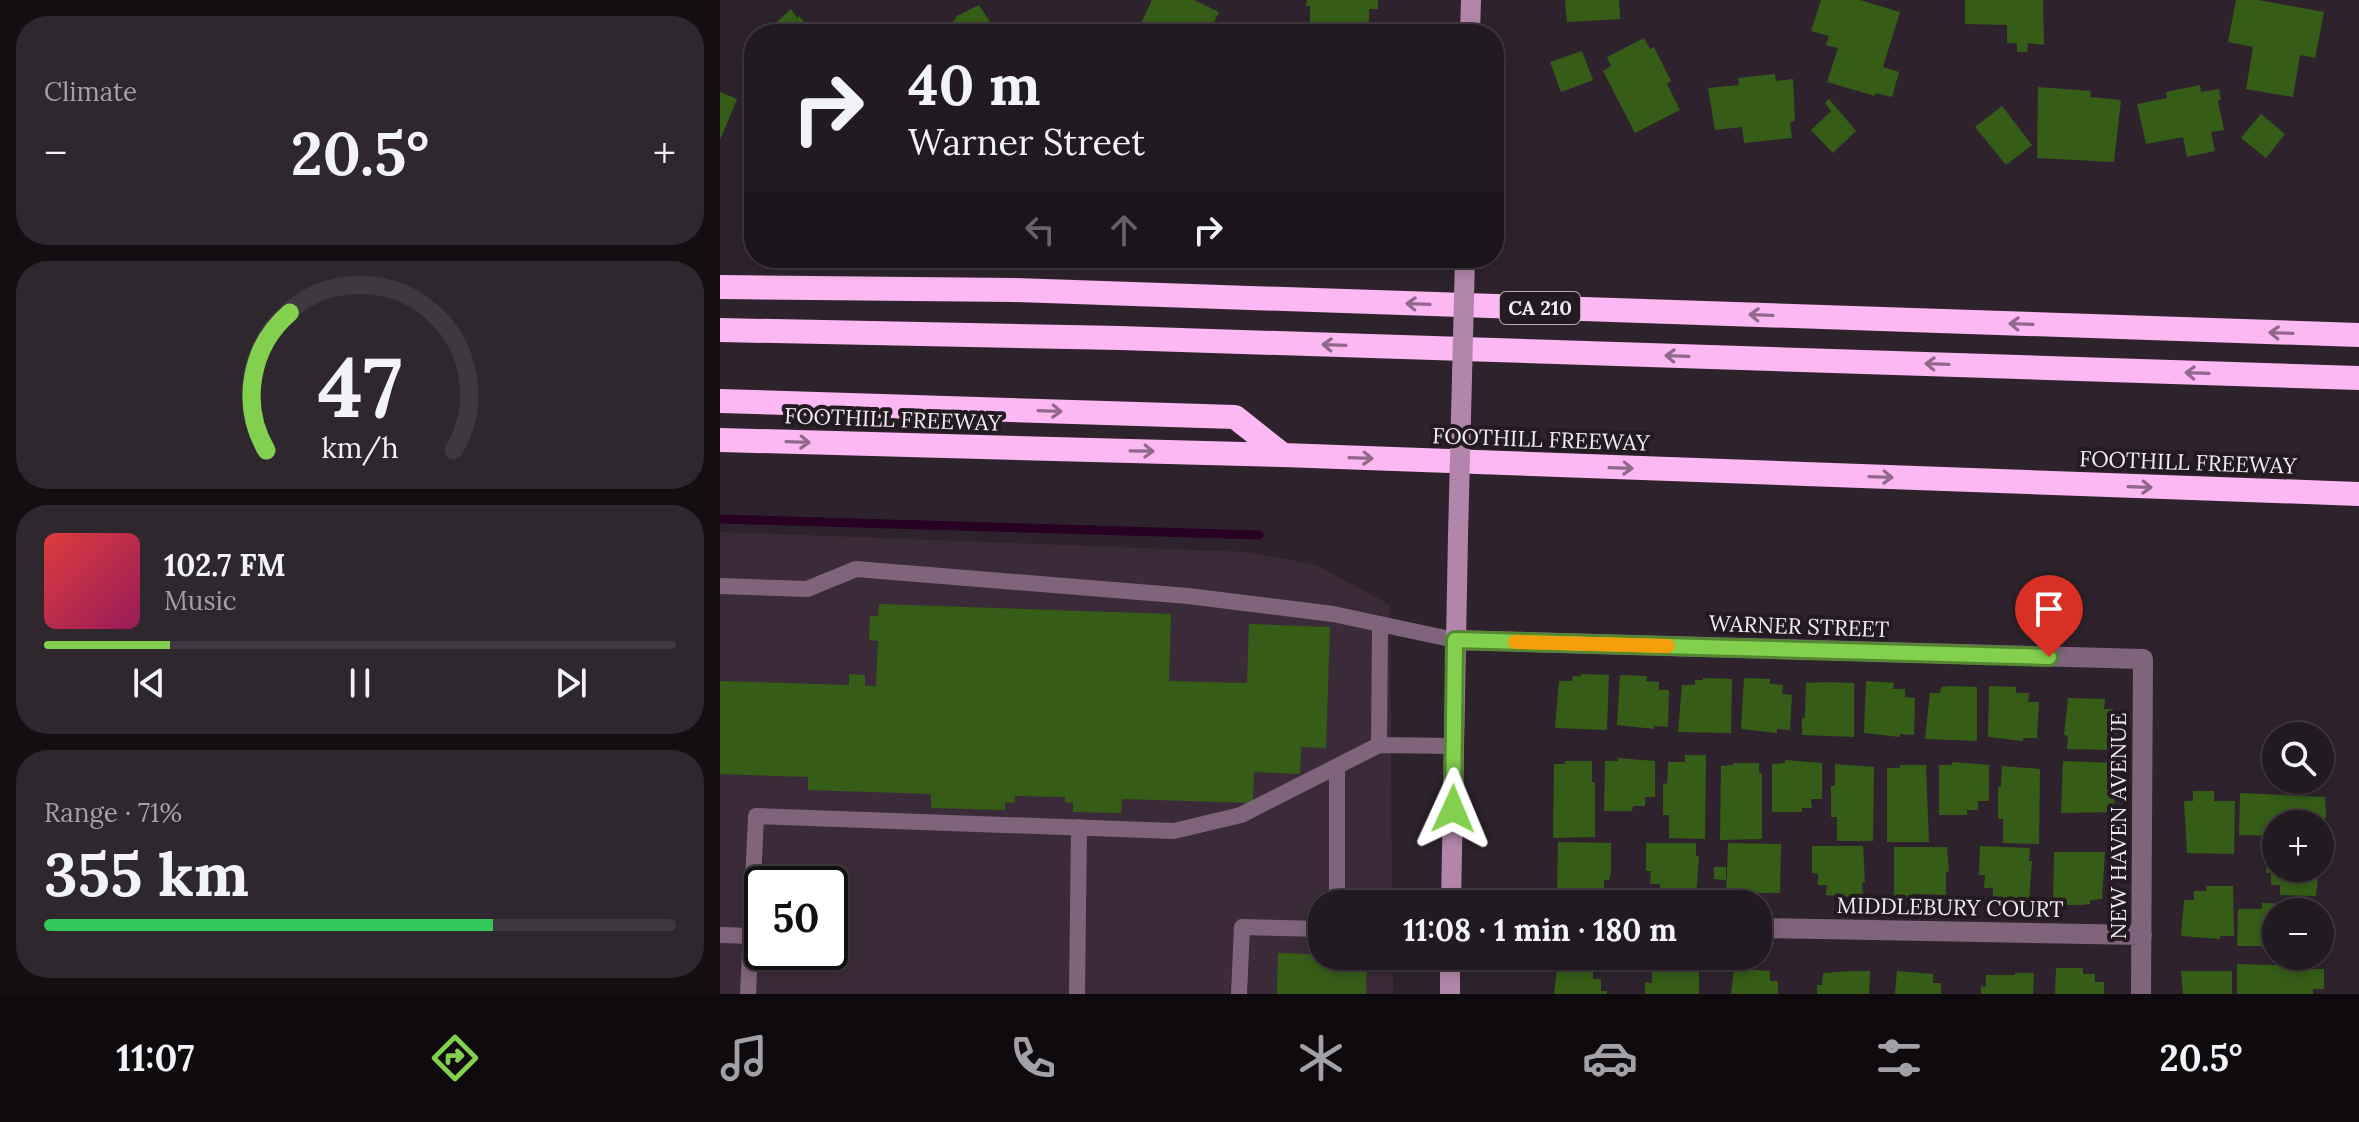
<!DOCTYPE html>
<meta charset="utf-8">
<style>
body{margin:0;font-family:Lora,serif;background:#2e272e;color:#f1f3f6;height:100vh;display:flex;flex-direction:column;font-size:30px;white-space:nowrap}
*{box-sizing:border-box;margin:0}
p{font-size:26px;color:#a2a1a5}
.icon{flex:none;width:44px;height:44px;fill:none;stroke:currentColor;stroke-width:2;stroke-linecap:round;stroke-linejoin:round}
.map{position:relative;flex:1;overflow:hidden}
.details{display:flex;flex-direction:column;gap:16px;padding:16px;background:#130e12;width:720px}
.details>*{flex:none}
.top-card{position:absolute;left:24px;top:24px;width:760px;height:244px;border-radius:32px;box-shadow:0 4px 12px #0003,0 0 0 2px #3f383f;background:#221a21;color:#f1f3f6;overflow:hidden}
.tools{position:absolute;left:1542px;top:722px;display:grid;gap:16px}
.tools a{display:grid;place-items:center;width:72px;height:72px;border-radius:50%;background:#221a21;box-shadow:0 4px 12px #0003,0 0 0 2px #3f383f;font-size:40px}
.speed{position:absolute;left:24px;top:866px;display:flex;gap:16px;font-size:40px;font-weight:700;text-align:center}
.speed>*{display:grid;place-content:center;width:104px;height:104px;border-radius:50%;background:#221a21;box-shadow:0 4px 12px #0003,0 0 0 2px #3f383f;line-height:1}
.speed .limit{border:4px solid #111;border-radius:12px;background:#fff;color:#111}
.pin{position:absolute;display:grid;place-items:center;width:68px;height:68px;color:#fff;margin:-82px -34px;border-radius:50% 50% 50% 0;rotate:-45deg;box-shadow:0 0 8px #0007}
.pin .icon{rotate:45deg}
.me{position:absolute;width:88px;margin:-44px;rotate:1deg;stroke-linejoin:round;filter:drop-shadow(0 0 6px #0008)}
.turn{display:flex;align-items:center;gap:28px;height:168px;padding:0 32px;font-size:36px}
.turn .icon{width:104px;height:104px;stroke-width:2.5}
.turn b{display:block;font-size:56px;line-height:68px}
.lanes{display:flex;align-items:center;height:76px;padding:0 32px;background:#0003;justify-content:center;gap:40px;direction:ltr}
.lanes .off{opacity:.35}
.big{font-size:60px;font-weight:800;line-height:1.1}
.details .tile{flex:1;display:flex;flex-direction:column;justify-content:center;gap:12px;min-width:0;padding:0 28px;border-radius:32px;background:#2e272e}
.details .dial{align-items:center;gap:0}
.dial svg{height:208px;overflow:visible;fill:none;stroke:#3f383f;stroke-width:7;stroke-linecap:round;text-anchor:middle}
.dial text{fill:#f1f3f6;stroke:none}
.song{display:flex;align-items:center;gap:24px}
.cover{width:96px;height:96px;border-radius:12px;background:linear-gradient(135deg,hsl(0 70% 55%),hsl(330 70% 35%))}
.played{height:8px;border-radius:4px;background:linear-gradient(90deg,#83d04e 20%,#3f383f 20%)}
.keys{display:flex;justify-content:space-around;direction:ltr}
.heat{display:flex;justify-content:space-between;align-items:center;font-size:44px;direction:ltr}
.charge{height:12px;border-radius:6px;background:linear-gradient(90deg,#34c759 71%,#3f383f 0)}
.trip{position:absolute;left:588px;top:890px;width:464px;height:80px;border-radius:32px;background:#221a21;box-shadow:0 4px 12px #0003,0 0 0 2px #3f383f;font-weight:800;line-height:80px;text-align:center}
.dock{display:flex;height:128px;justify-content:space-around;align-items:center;background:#0e0a0d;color:#a2a1a5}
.dock .icon{width:56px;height:56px}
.dock .on{color:#83d04e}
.dock b{font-size:36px;color:#f1f3f6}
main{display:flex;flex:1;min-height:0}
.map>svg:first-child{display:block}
.built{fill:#3b2b38;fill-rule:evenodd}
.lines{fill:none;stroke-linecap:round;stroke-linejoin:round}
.stream{stroke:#270024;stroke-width:9}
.building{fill:#355d17}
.lane{stroke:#80647b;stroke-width:16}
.street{stroke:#80647b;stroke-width:20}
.secondary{stroke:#b286ab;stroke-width:20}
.highway{stroke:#fcb8f2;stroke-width:24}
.secondary-bridge{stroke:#b286ab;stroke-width:20}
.oneway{stroke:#90698a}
.route-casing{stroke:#558733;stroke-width:20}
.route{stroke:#83d04e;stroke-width:14}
.slow{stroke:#f59e0b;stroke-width:14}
.labels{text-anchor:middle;stroke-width:8;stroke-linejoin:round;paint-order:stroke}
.shield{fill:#241a22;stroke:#b4acb3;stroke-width:2}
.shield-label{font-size:20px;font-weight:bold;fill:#f2ebf1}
.street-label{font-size:22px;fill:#f2ebf1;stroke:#241a22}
</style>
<main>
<section class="details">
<div class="tile"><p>Climate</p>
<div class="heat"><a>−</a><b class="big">20.5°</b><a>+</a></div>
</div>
<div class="tile dial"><svg viewBox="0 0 100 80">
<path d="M14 69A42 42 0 1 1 86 69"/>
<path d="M14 69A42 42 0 0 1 23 16" stroke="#83d04e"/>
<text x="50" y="56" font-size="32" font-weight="700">47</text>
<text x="50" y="72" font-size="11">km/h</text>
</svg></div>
<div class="tile">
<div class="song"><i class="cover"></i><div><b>102.7 FM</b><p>Music</p></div></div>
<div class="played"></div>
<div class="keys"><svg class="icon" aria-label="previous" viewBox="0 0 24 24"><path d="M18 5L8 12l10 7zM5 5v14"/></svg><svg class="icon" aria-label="pause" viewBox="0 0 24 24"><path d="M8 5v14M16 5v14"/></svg><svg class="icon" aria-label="next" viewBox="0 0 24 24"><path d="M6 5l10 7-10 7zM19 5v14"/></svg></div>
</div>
<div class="tile"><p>Range · 71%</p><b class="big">355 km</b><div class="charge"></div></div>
</section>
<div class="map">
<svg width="1639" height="994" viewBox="0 0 1639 994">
<rect width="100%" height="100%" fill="#2e232c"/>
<path class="built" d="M0 532 528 552 596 565 670 605 672 904H602V956H673V994H0ZM42 884H110V952H42Z"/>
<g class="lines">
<path class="stream" d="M0 519 539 535"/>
</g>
<path class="building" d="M432 0H474L499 12 488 34H416Z
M587 0H658V9H649V34H590V6H586Z
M845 0H899L900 19 847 22Z
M1101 0H1140L1180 12 1163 67 1179 72 1172 97 1155 93V96L1107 82 1118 48 1106 45 1109 36 1091 31Z
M1245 0H1323L1324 45 1308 43 1307 52H1297V43H1287V25L1245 24Z
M1516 0H1538L1604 12 1595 58 1580 55 1573 97 1526 89 1533 47 1508 42Z
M259 5 278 34H232L237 31 232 22 236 19 235 17Z
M71 9 77 18 79 16 95 34H44Z
M924 38 930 49 934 47 951 81 947 84 960 110 915 133 883 71 891 66 887 57Z
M862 51 873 80 841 92 830 62Z
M1055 74 1056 81 1073 79 1075 121 1070 122 1072 138 1024 143 1022 127 995 130 988 88 1019 85 1018 78Z
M1480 85 1481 92 1499 89 1501 100 1498 101 1504 130 1491 132 1495 151 1467 157 1463 137 1426 144 1417 104 1447 98 1446 92Z
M1318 87 1371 91 1370 97 1401 100 1394 162 1317 158Z
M0 92 17 99 0 140Z
M1109 99 1136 131 1113 153 1091 130 1111 111 1105 103Z
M1282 106 1312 145 1286 165 1255 127Z
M1541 114 1565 134 1546 158 1521 138Z
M159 604 451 614 449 681 527 683 529 624 610 627 606 748 581 747 580 774 534 772 533 803 402 799 401 813 353 812V803L345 802V797L295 796 294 803 285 802V810L211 808V794L88 790V777L0 774V681L129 685V674L145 675V686H156L158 641 149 640 150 616H158Z
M861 674 889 675 887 730 835 728 839 681H852L853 676H861Z
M900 675 927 676 926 681 939 682V690H949L948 727 934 726V729L897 725Z
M983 678 1012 679 1011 733 958 732 962 685H975V680H983Z
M1024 678 1050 679V684L1063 685 1062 694 1072 695 1070 730 1057 729V733L1021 729Z
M1146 681 1174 683 1173 689H1185V697L1195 698 1194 735 1180 734V737L1144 733Z
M1107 682 1134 683V737L1082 735V718H1085L1086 683Z
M1230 686 1257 687V741L1205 739 1210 693H1220L1221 687Z
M1269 686 1296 687V693H1309L1308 702H1319L1317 738H1303V741L1268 737Z
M1348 698 1385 699 1384 709H1393L1392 721H1398L1397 739 1392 741V750L1347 749 1348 736 1344 735Z
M965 755H986L985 839 949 838V815H943V783L947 784 948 762H965Z
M898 758 935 761V797H925V806H913L912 811H884L885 761H898Z
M1065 760 1102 763V799H1091L1092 808H1082V812H1052V764L1065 763Z
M845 761H872V782H875V837L833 838 834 764H845Z
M1343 761 1396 763 1394 812 1341 813Z
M1232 762 1269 765V801H1258V810H1247V815H1219V765H1232Z
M1013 763H1039V773H1042V839L1000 840 1001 766 1013 765Z
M1115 764 1154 767 1153 841H1117V817H1111V786H1115Z
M1180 765H1206L1209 842H1167V768H1180Z
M1282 766 1320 769 1319 844 1283 843V819H1278V787H1281Z
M1473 791H1494V801H1515L1514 854 1467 853 1464 801H1473Z
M1520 793 1605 797 1606 818 1596 820V824H1556V836L1519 835Z
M838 842 891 843V871L889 880H884V892L837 894Z
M926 843H976V856H979L976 896 940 892V884H930L931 871H926Z
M1008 843 1061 844 1060 893H1025V896H1006Z
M1547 845H1556V868H1599L1596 896 1560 895V885H1551V873H1546Z
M1092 846H1143L1145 882H1142L1143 898 1106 895 1107 885H1098V874L1092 873Z
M1260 846 1310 848 1309 861H1312L1309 900 1273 897V888H1264L1265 875H1259Z
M1174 847H1227L1229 872H1226V895L1192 894V898H1174Z
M1334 852H1385L1382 899 1370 900V904L1361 905H1333Z
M994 867H1006V880L994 879Z
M1486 886H1513L1514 936H1500V939L1461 936 1464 900H1474V891H1486Z
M1542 903 1573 904V908H1595V912H1556V946H1517L1518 909H1542Z
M558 953 647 956 646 994H557Z
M1517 964 1590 966V969H1604V989H1593V994H1517Z
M837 968 873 969V979H881V991H887V994H834Z
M1014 968 1050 971V981H1058V994H1011Z
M1336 968H1363V974H1375V982H1384V994H1335Z
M961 969H979V994H925V982L932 983V971L961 972Z
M1131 971H1150L1149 994H1097V985H1102L1103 973Z
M1177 971 1213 974V983H1221V994H1175Z
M1461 971H1512V994H1463Z
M1295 973H1314L1313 994H1261V986L1266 987V975H1295Z"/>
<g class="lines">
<path class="lane" d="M0 586 87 589 136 569 468 596 613 614 735 640
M659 745 660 626
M617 904V768
M0 935 31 936
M28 994 36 816 454 831 521 815 659 745 735 746
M357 994 359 827
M519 994 522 927 602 929"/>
<path class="street" d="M735 640 1423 659 1421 994
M1038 928 1422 935"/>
<path class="secondary" d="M750 34 751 0
M731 904 738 536
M730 994V956"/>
<path class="highway" d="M0 287 294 290 1639 335
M0 330 400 338 1639 378
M0 401 515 417 563 455
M0 440 563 455 1639 494"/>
<path class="secondary-bridge" d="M738 536 745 258"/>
</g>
<defs><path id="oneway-shaft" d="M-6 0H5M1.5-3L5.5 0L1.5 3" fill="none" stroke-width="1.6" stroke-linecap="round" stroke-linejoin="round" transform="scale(2)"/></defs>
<g class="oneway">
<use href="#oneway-shaft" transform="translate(698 304) rotate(-178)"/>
<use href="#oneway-shaft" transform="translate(1041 315) rotate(-178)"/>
<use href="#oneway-shaft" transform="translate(1301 324) rotate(-178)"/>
<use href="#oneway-shaft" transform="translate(1561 333) rotate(-178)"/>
<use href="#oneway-shaft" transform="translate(614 345) rotate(-178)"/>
<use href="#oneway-shaft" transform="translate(957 356) rotate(-178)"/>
<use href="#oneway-shaft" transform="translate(1217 364) rotate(-178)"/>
<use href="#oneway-shaft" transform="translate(1477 373) rotate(-178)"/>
<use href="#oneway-shaft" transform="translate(330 411) rotate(2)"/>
<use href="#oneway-shaft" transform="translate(78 442) rotate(2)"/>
<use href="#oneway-shaft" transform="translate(422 451) rotate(1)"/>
<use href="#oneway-shaft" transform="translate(641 458) rotate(2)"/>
<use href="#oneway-shaft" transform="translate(901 468) rotate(2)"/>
<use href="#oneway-shaft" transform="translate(1161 477) rotate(2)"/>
<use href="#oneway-shaft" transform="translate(1420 487) rotate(2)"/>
</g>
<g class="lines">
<g class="route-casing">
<path id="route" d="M733 809 735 640 1329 657"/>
</g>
<use href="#route" class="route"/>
<path class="slow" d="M795 642 948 646"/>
</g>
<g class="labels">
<rect class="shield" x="780" y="292" width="80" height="32" rx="6"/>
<g class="shield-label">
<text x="820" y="315">CA 210</text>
</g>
<g class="street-label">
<text transform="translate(173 419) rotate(2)" y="8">FOOTHILL FREEWAY</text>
<text transform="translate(821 439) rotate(2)" y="8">FOOTHILL FREEWAY</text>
<text transform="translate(1468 462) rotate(2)" y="8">FOOTHILL FREEWAY</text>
<text transform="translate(1079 626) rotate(2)" y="8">WARNER STREET</text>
<text transform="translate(1398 826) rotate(-90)" y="8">NEW HAVEN AVENUE</text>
<text transform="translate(1230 907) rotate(1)" y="8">MIDDLEBURY COURT</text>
</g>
</g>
</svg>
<div class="tools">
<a><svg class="icon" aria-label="search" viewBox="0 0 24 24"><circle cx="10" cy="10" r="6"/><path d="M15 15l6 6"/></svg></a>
<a>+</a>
<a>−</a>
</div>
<div class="speed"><div class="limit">50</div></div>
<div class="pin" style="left:1329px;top:657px;background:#d93025"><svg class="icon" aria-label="arrive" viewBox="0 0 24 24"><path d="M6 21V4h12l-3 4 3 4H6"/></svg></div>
<svg class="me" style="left:733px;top:809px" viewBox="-20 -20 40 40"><path d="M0-17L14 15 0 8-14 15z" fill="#83d04e" stroke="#fff" stroke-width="4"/></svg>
<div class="trip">11:08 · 1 min · 180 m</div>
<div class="top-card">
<div class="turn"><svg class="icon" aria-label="right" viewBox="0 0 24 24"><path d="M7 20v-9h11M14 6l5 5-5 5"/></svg><div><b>40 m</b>Warner Street</div></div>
<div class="lanes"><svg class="icon off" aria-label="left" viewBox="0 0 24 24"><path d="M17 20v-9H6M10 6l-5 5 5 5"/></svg><svg class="icon off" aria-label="ahead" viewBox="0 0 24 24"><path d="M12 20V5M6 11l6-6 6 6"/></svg><svg class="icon" aria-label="right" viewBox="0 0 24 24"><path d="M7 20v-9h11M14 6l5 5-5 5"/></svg></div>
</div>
</div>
</main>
<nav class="dock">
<b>11:07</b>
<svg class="icon on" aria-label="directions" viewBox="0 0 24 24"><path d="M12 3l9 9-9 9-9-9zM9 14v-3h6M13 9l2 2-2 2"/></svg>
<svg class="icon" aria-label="music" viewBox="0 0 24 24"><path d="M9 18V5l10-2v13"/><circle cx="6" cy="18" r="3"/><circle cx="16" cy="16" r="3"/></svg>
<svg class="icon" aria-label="phone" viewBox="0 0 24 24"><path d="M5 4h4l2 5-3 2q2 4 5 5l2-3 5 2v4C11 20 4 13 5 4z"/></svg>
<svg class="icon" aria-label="climate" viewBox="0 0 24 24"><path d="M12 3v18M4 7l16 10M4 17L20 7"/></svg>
<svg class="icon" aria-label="car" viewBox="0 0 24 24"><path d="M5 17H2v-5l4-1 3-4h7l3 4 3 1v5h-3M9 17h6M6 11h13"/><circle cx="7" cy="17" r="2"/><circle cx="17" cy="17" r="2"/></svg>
<svg class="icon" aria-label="filters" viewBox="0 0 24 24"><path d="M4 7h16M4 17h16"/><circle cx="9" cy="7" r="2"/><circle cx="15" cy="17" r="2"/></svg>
<b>20.5°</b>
</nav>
